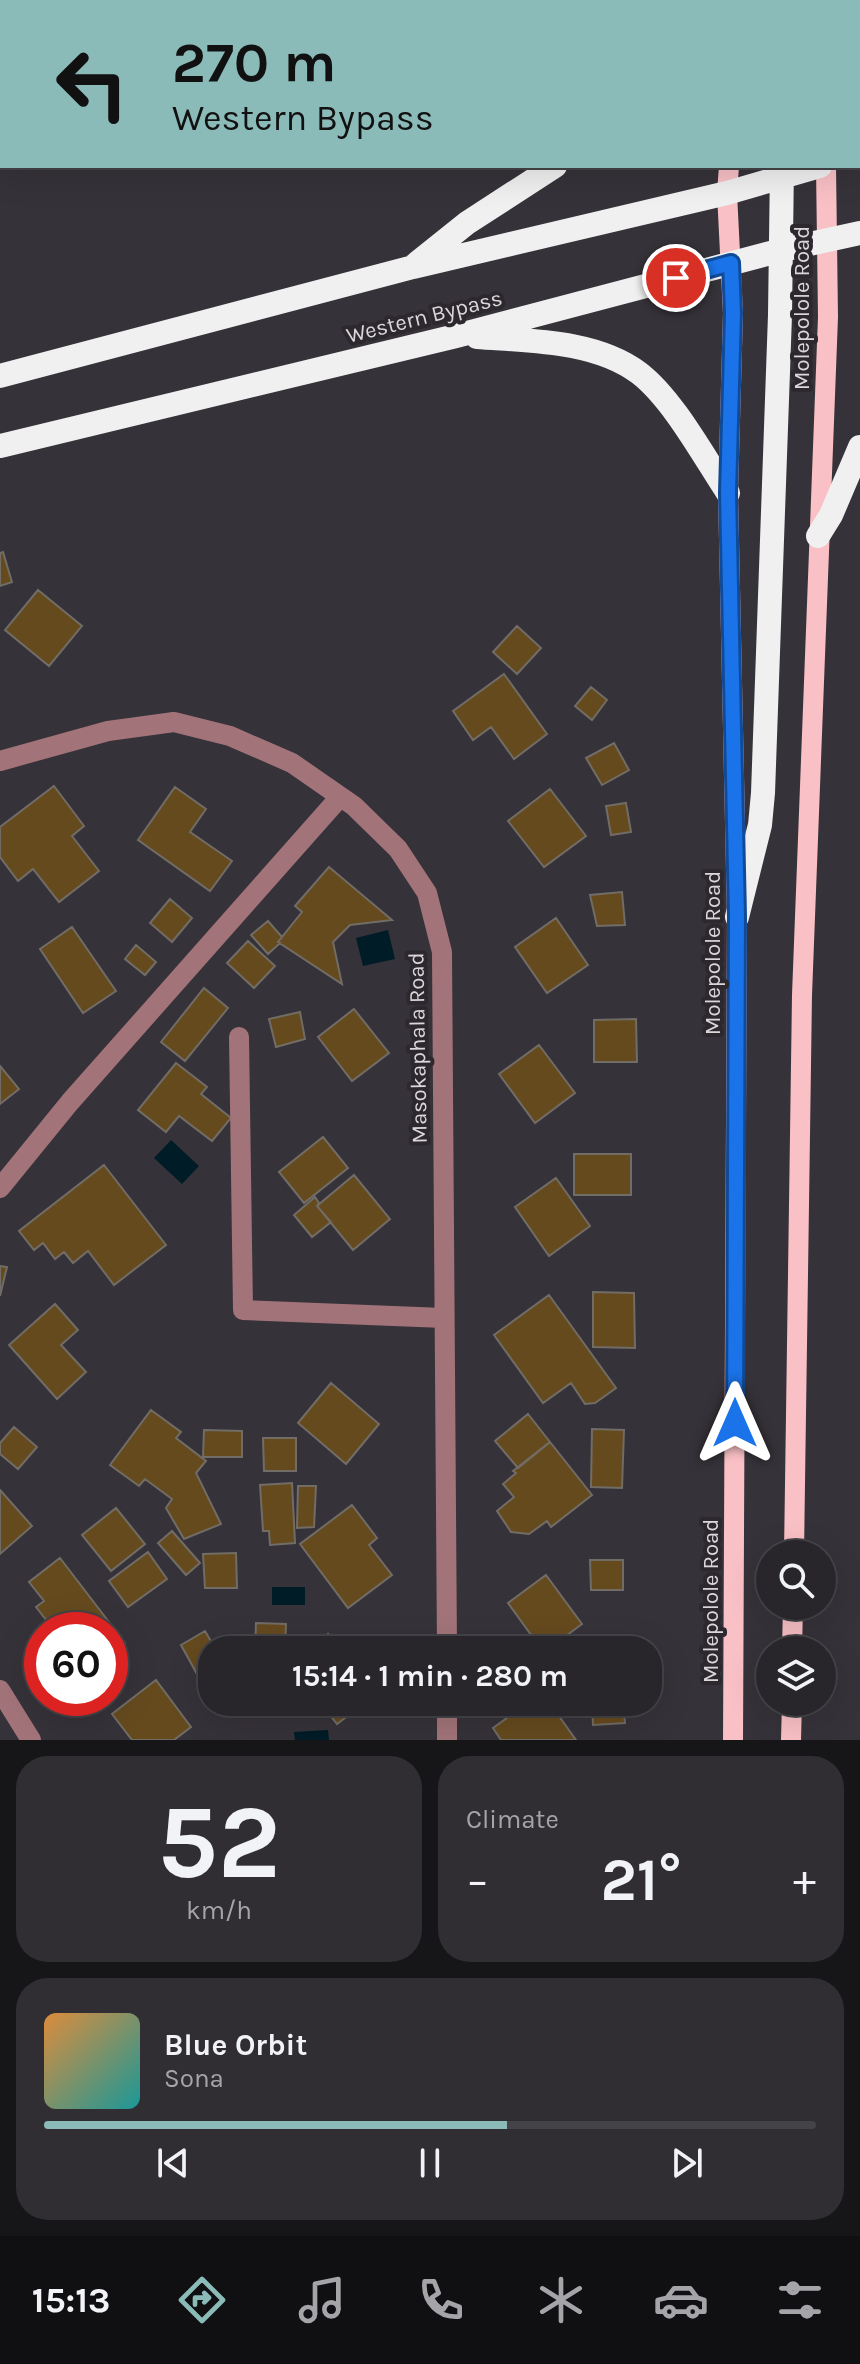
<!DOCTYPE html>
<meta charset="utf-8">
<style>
body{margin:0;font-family:Karla,sans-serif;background:#302e33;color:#f1f3f6;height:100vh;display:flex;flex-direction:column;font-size:30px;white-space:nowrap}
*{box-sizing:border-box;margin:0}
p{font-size:26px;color:#a5a5a9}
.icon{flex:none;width:44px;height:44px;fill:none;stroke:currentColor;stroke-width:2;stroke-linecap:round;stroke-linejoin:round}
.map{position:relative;height:1740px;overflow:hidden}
.drawer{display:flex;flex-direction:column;gap:16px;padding:16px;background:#161518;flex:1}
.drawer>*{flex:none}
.top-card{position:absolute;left:0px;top:0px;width:860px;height:168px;box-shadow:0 8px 32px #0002,0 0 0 2px #444347;background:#8bbbb9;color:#111;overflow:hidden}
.buttons{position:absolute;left:756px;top:1540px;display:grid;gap:16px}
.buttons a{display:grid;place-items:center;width:80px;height:80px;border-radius:50%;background:#28262b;box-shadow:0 8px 32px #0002,0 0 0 2px #444347;font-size:40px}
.speed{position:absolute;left:24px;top:1612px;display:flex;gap:16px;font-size:40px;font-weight:700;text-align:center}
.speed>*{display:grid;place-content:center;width:104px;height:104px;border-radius:50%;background:#28262b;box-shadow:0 8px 32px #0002,0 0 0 2px #444347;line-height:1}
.speed .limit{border:12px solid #d22;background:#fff;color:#111}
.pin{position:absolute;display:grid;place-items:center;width:68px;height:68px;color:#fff;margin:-34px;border:4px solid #fff;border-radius:50%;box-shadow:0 2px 8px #0007}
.me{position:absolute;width:88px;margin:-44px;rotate:0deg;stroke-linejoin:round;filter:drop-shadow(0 0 6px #0008)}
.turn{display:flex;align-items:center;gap:28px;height:168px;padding:0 40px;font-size:36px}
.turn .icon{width:104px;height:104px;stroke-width:2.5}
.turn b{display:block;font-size:56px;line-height:68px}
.big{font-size:60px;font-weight:700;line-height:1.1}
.drawer .widget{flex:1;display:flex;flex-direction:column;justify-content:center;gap:12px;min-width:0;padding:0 28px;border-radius:32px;background:#302e33}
.drawer .dial{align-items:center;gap:0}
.dial b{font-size:104px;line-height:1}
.song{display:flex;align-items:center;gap:24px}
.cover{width:96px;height:96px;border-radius:12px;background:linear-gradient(135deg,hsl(30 70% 55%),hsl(180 70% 35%))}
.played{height:8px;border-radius:4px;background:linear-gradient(90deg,#8bbbb9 60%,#444347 60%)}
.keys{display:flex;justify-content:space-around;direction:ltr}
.heat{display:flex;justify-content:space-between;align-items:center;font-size:44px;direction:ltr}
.drawer .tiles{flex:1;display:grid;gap:16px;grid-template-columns:1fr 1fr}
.widget:last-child{grid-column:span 2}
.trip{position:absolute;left:198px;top:1636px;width:464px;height:80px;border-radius:32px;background:#28262b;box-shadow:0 8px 32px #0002,0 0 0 2px #444347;font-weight:700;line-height:80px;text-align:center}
.menu{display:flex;height:128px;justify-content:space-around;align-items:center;background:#100f11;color:#a5a5a9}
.menu .icon{width:56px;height:56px}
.menu .active{color:#8bbbb9}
.menu b{font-size:36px;color:#f1f3f6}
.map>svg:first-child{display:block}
.water{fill:#001c27}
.building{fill:#654a1e;stroke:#716c65;stroke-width:2}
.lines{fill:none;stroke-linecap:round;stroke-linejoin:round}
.minor{stroke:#a27479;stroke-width:20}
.major{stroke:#f9c0c5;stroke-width:20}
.highway{stroke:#f0f0f0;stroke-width:24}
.route-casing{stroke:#114b97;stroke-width:20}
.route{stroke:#1a73e8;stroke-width:14}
.labels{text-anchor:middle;stroke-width:8;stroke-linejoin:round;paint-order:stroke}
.street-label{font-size:22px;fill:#dad7db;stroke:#2c282e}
</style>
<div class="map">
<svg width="860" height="1740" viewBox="0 0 860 1740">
<rect width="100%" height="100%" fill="#363239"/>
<path class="water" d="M388 930 395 959 363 966 356 938Z
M171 1140 199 1166 182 1184 154 1158Z
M272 1587H305V1605H272Z
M328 1730 329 1740H295L294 1732Z"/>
<path class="building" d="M3 552 12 582 0 586V553Z
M38 590 82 626 49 666 5 630Z
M517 626 541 648 517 674 493 652Z
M504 674 547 734 514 759 491 727 473 740 453 711Z
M591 687 607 700 592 720 575 706Z
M614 743 629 770 602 785 586 758Z
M54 786 84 826 72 836 99 871 59 902 33 869 18 881 0 857V827Z
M175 787 206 809 190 832 232 861 210 891 138 840Z
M550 789 586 836 544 867 508 821Z
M626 803 631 832 611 835 606 806Z
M329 867 392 920 350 925 333 942 342 984 278 942 302 912 295 906Z
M622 892 625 925 597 926 590 895Z
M170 899 192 918 172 942 150 923Z
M556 918 588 965 547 993 515 947Z
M268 921 282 937 278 942 280 943 268 954 251 935Z
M72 927 116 991 83 1013 40 949Z
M248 941 275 966 254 988 227 963Z
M136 945 156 962 145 975 125 959Z
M204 988 228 1008 185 1061 161 1042Z
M354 1009 389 1053 352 1081 318 1037Z
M300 1012 305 1039 276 1047 269 1019Z
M636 1019 637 1062H594V1020Z
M539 1045 575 1093 535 1123 499 1074Z
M176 1063 207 1087 201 1094 231 1118 212 1141 179 1116 166 1132 138 1110Z
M0 1066 19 1089 0 1104Z
M323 1137 348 1168 304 1203 279 1172Z
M574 1154H631V1195H574Z
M104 1165 166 1245 114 1285 88 1251 73 1263 64 1252 55 1259 43 1243 34 1250 19 1231Z
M354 1175 390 1219 353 1250 317 1206Z
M556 1178 590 1226 549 1256 515 1207Z
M315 1197 319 1203 317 1206 331 1222 312 1237 294 1215Z
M0 1266 7 1267 0 1296Z
M593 1292 634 1293 635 1348 593 1347Z
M549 1295 616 1388 595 1403 585 1404 571 1383 543 1403 494 1335Z
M55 1304 78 1330 61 1345 86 1372 57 1399 9 1345Z
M331 1383 379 1424 346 1464 298 1423Z
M151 1410 181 1432 176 1438 206 1461 196 1473 221 1524 184 1539 166 1508 172 1499 145 1479 139 1486 110 1465Z
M528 1414 550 1442 518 1468 495 1441Z
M14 1427 37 1447 18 1469 0 1454V1443Z
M592 1429 624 1430 622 1488 591 1487Z
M204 1430 242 1431V1457H203Z
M263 1438H296V1471H264Z
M550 1442 592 1495 551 1527 547 1521 529 1534 511 1532 497 1511 514 1497 503 1484 516 1473 513 1471Z
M292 1483 295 1543 270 1545 269 1531H263L260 1485Z
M298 1486H316L314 1527 297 1528Z
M0 1490 32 1526 0 1554Z
M352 1505 377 1538 369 1545 392 1575 348 1608 300 1544Z
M116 1508 145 1544 111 1571 82 1535Z
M172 1531 200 1563 186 1575 158 1543Z
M148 1552 167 1579 128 1607 109 1581Z
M236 1553 237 1588H205L203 1554Z
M60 1558 125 1643 110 1654V1630H54L36 1607 44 1601 29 1582Z
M590 1560H623V1590H591Z
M546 1575 582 1624 547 1650H542L508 1603Z
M256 1623 286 1624 285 1650H255Z
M205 1631 216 1650H212V1665L197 1674 181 1645Z
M328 1634 341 1650H309Z
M156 1680 191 1727 174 1740H132L112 1714Z
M320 1702H366L337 1724Z
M529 1702H549L576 1740H501L493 1728Z
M592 1702H623L625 1723 593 1725Z"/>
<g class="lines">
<path class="minor" d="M0 761 108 731 174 722 230 736 292 763 354 806 398 849 427 893 442 952 447 1650
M239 1037 243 1310 444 1318
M0 1188 70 1102 340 797
M0 1690 31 1740
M447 1702V1740"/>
<path class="major" d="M746 2V0
M837 2 838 0
M729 166 727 193 733 313 728 493 737 917 733 1740
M794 1554 802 995 828 317 826 166
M792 1650 793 1606
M791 1740 792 1702"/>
<path class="highway" d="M699 2 700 0
M798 2 799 0
M858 157 860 156
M417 263 467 223 555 166
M477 337C529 341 595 340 639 373 673 399 704 457 728 493
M0 376 413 267 727 193 820 166
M0 446 456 336 782 250 860 233
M818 536 831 515 860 447
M737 917 760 825 763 793 780 315 782 166"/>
</g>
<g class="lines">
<g class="route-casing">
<path id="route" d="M676 278 731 263 733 313 728 493 737 917 735 1423"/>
</g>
<use href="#route" class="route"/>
</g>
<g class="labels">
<g class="street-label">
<text transform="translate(801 308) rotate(-90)" y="8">Molepolole Road</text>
<text transform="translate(424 316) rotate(-14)" y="8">Western Bypass</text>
<text transform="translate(712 953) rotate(-90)" y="8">Molepolole Road</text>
<text transform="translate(417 1048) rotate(-91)" y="8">Masokaphala Road</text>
<text transform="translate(710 1601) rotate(-90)" y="8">Molepolole Road</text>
</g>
</g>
</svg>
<div class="buttons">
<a><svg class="icon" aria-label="search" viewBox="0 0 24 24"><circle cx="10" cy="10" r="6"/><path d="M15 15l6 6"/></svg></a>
<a><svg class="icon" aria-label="layers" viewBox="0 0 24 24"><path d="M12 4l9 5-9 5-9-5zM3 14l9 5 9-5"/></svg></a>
</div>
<div class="speed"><div class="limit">60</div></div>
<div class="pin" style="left:676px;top:278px;background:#d93025"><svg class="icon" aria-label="arrive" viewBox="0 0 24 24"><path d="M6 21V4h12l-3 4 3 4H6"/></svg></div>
<svg class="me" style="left:735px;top:1423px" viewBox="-20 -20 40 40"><path d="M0-17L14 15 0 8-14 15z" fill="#1a73e8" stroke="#fff" stroke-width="4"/></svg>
<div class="trip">15:14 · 1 min · 280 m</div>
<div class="top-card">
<div class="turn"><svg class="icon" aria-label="left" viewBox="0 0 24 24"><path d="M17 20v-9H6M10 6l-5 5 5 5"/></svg><div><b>270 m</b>Western Bypass</div></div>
</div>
</div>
<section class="drawer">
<div class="tiles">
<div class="widget dial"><b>52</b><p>km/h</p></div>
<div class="widget"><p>Climate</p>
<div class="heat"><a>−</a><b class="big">21°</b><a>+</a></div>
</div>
<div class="widget">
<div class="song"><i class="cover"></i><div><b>Blue Orbit</b><p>Sona</p></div></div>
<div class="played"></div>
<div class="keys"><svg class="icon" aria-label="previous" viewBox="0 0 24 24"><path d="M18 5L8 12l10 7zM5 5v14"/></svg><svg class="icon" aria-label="pause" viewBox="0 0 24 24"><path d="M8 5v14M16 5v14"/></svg><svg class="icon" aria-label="next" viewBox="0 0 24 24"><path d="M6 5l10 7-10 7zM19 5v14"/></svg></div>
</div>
</div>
</section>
<nav class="menu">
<b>15:13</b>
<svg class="icon active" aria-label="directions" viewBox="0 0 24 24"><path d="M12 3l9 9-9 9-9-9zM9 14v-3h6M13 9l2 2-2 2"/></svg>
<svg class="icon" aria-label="music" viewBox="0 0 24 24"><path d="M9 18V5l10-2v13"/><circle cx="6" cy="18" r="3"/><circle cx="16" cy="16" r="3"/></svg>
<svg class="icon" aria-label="phone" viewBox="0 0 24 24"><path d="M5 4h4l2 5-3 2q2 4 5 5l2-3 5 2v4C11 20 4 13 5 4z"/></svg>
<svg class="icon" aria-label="climate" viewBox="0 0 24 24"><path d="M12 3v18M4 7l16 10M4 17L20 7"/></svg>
<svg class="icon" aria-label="car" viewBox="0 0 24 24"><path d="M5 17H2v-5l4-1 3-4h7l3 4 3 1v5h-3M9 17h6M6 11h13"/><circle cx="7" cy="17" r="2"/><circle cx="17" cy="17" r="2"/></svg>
<svg class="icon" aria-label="filters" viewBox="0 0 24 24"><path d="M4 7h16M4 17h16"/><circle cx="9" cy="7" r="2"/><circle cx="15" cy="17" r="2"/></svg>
</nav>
